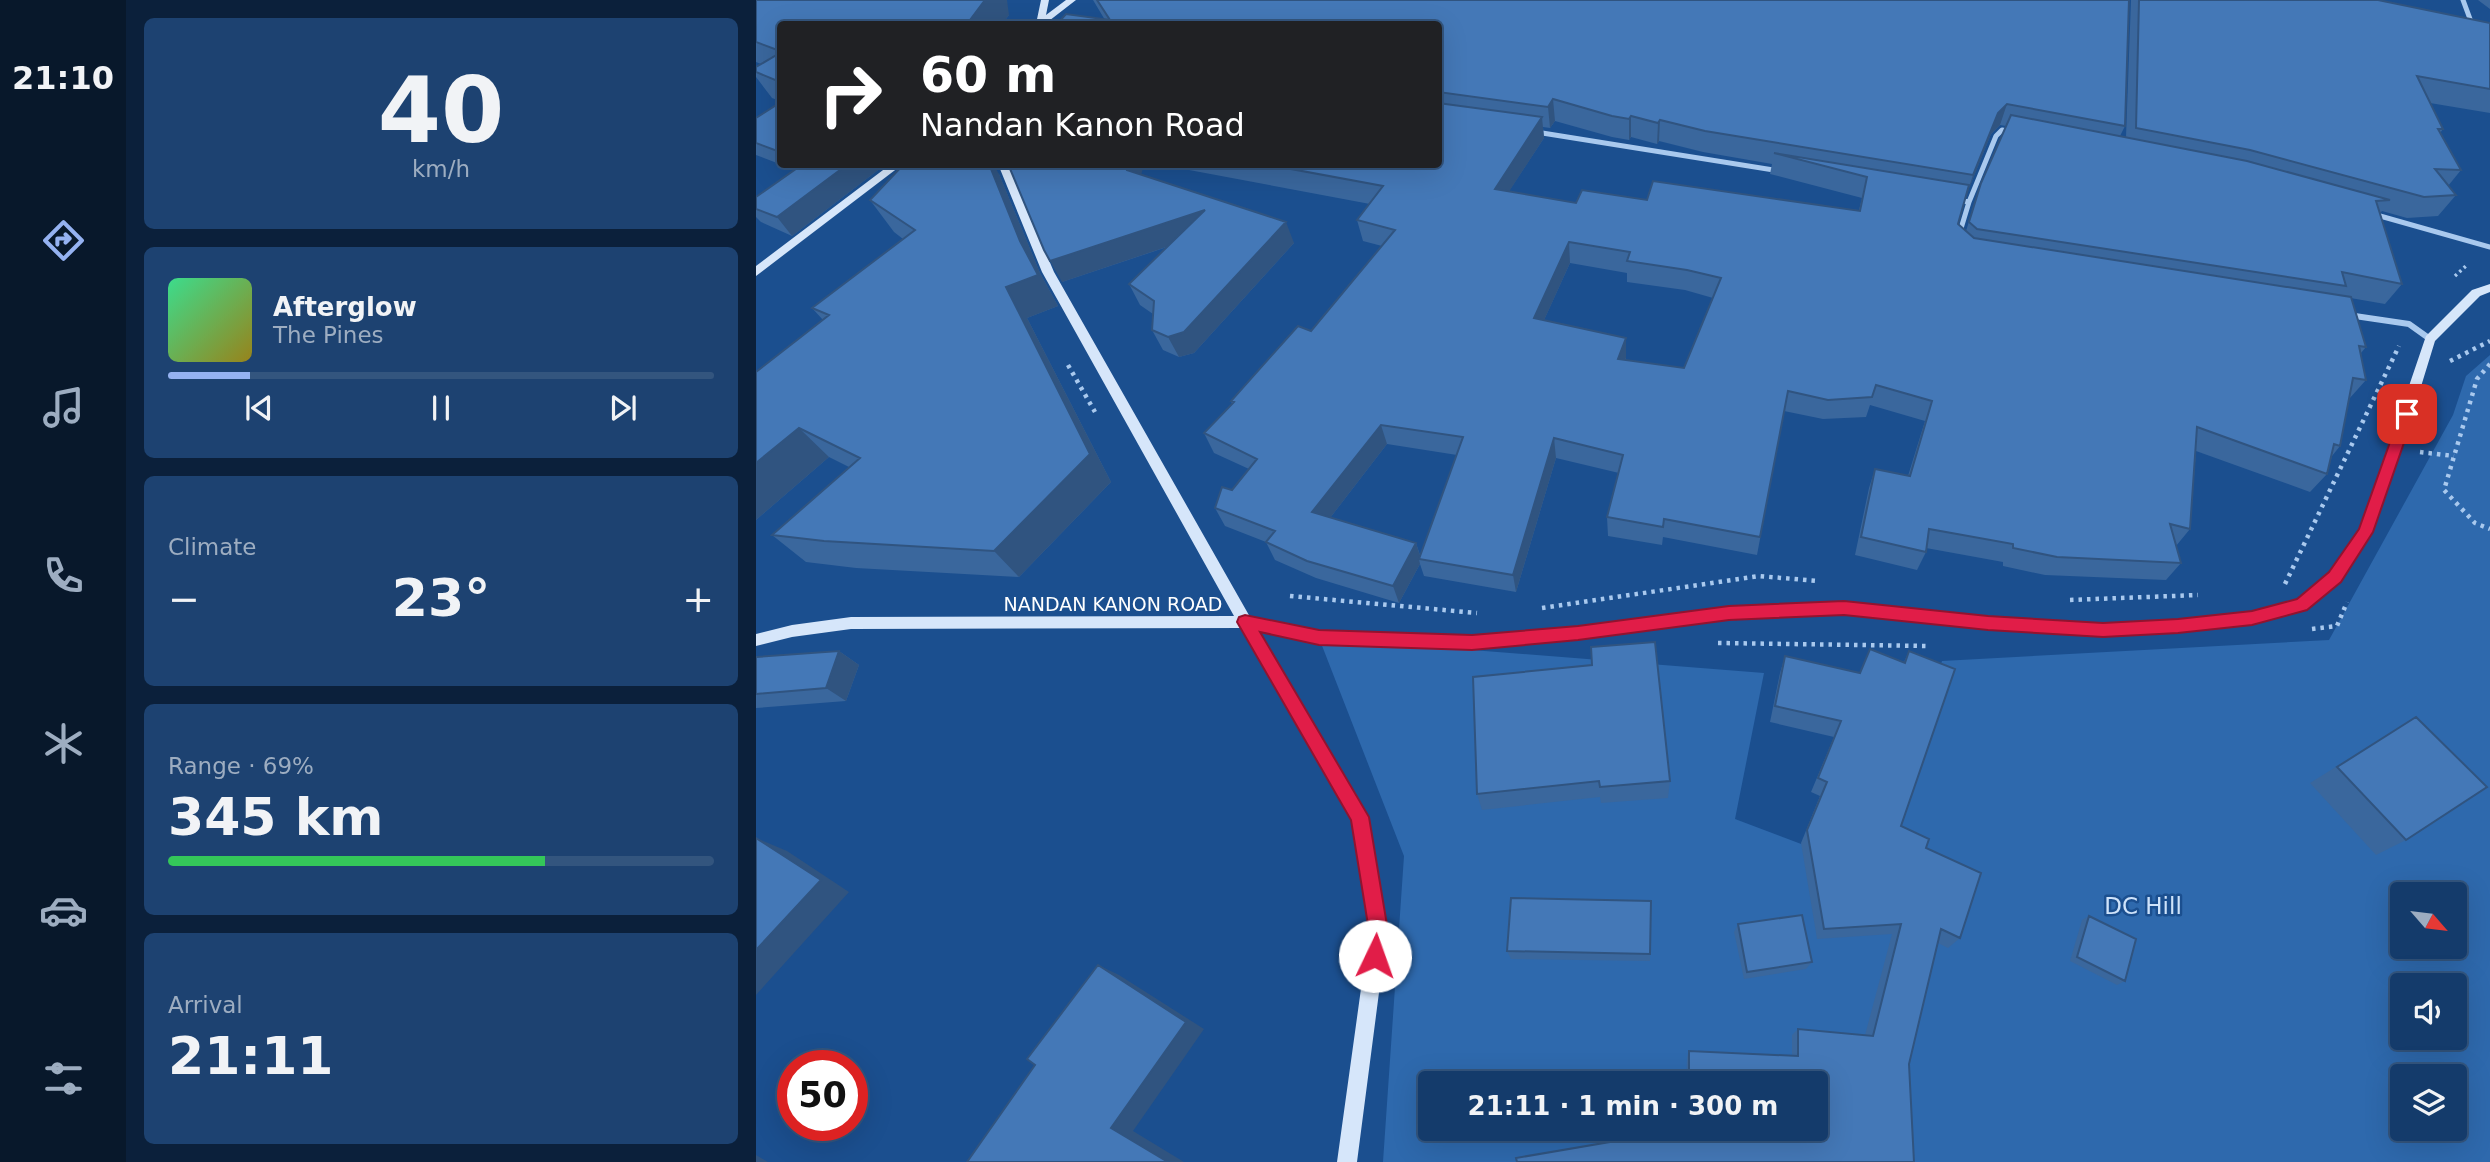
<!DOCTYPE html>
<meta charset="utf-8">
<style>
body{margin:0;font-family:"DejaVu Sans",sans-serif;background:#1d4271;color:#f1f3f6;height:100vh;display:flex;flex-direction:column;font-size:26px;white-space:nowrap}
*{box-sizing:border-box;margin:0}
p{font-size:23px;color:#9dadc1}
.icon{flex:none;width:38px;height:38px;fill:none;stroke:currentColor;stroke-width:2;stroke-linecap:round;stroke-linejoin:round}
.map{position:relative;flex:1;overflow:hidden}
.details{display:flex;flex-direction:column;gap:18px;padding:18px;background:#0b203b;width:630px}
.details>*{flex:none}
.banner{position:absolute;left:21px;top:21px;width:665px;height:147px;border-radius:7px;box-shadow:0 7px 28px #0002,0 0 0 2px #33557e;background:#202124;color:#fff;overflow:hidden}
.needle{width:46px;rotate:118deg}
.controls{position:absolute;left:1634px;top:882px;display:grid;gap:14px}
.controls a{display:grid;place-items:center;width:77px;height:77px;border-radius:7px;background:#143b6b;box-shadow:0 7px 28px #0002,0 0 0 2px #33557e;font-size:35px}
.speed{position:absolute;left:21px;top:1050px;display:flex;gap:14px;font-size:35px;font-weight:700;text-align:center}
.speed>*{display:grid;place-content:center;width:91px;height:91px;border-radius:50%;background:#143b6b;box-shadow:0 7px 28px #0002,0 0 0 2px #33557e;line-height:1}
.speed .limit{border:10px solid #d22;background:#fff;color:#111}
.pin{position:absolute;display:grid;place-items:center;width:60px;height:60px;color:#fff;margin:-30px;border-radius:14px;box-shadow:0 4px 10px #0006}
.me{position:absolute;width:77px;margin:-38px;rotate:3deg;stroke-linejoin:round;filter:drop-shadow(0 0 5px #0008)}
.turn{display:flex;align-items:center;gap:24px;height:147px;padding:0 28px;font-size:32px}
.turn .icon{width:91px;height:91px;stroke-width:2.5}
.turn b{display:block;font-size:49px;line-height:60px}
.big{font-size:52px;font-weight:700;line-height:1.1}
.details .tile{flex:1;display:flex;flex-direction:column;justify-content:center;gap:10px;min-width:0;padding:0 24px;border-radius:10px;background:#1d4271}
.details .dial{align-items:center;gap:0}
.dial b{font-size:91px;line-height:1}
.song{display:flex;align-items:center;gap:21px}
.cover{width:84px;height:84px;border-radius:10px;background:linear-gradient(135deg,hsl(150 70% 55%),hsl(50 70% 35%))}
.played{height:7px;border-radius:4px;background:linear-gradient(90deg,#95b2f1 15%,#33557e 15%)}
.keys{display:flex;justify-content:space-around;direction:ltr}
.heat{display:flex;justify-content:space-between;align-items:center;font-size:38px;direction:ltr}
.charge{height:10px;border-radius:5px;background:linear-gradient(90deg,#34c759 69%,#33557e 0)}
.trip{position:absolute;left:662px;top:1071px;width:410px;height:70px;border-radius:7px;background:#143b6b;box-shadow:0 7px 28px #0002,0 0 0 2px #33557e;font-weight:700;line-height:70px;text-align:center}
main{display:flex;flex:1;min-height:0}
.dock{display:flex;flex-direction:column;width:126px;justify-content:space-around;align-items:center;background:#08182b;color:#9dadc1}
.dock .icon{width:49px;height:49px}
.dock .active{color:#95b2f1}
.dock b{font-size:32px;color:#f1f3f6}
.map>svg:first-child{display:block}
.green{fill:#2e69ad;fill-rule:evenodd}
.lines{fill:none;stroke-linecap:round;stroke-linejoin:round}
.path-far1{stroke:#a9c9ee;stroke-width:3.5;stroke-dasharray:2.5 3.5;stroke-linecap:butt}
.path{stroke:#a9c9ee;stroke-width:4.5;stroke-dasharray:3.5 5;stroke-linecap:butt}
.street-far1{stroke:#a9c9ee;stroke-width:5}
.street{stroke:#a9c9ee;stroke-width:6}
.secondary{fill:#d6e6fa;fill-rule:evenodd}
.wall{fill:#3a679d;fill-rule:evenodd}
.shaded-wall{fill:#305480}
.building{fill:#4478b7;stroke:#305480;stroke-width:2;fill-rule:evenodd}
.route{fill:#e11d48;stroke:#92132f;stroke-width:2}
.labels{text-anchor:middle;stroke-width:5;stroke-linejoin:round;paint-order:stroke}
.street-label{font-size:19px;fill:#fff;stroke:#1b4f8f}
.near-park-label{font-size:23px;fill:#cfe3fa;stroke:#1b4f8f}
</style>
<main>
<nav class="dock">
<b>21:10</b>
<svg class="icon active" aria-label="directions" viewBox="0 0 24 24"><path d="M12 3l9 9-9 9-9-9zM9 14v-3h6M13 9l2 2-2 2"/></svg>
<svg class="icon" aria-label="music" viewBox="0 0 24 24"><path d="M9 18V5l10-2v13"/><circle cx="6" cy="18" r="3"/><circle cx="16" cy="16" r="3"/></svg>
<svg class="icon" aria-label="phone" viewBox="0 0 24 24"><path d="M5 4h4l2 5-3 2q2 4 5 5l2-3 5 2v4C11 20 4 13 5 4z"/></svg>
<svg class="icon" aria-label="climate" viewBox="0 0 24 24"><path d="M12 3v18M4 7l16 10M4 17L20 7"/></svg>
<svg class="icon" aria-label="car" viewBox="0 0 24 24"><path d="M5 17H2v-5l4-1 3-4h7l3 4 3 1v5h-3M9 17h6M6 11h13"/><circle cx="7" cy="17" r="2"/><circle cx="17" cy="17" r="2"/></svg>
<svg class="icon" aria-label="filters" viewBox="0 0 24 24"><path d="M4 7h16M4 17h16"/><circle cx="9" cy="7" r="2"/><circle cx="15" cy="17" r="2"/></svg>
</nav>
<section class="details">
<div class="tile dial"><b>40</b><p>km/h</p></div>
<div class="tile">
<div class="song"><i class="cover"></i><div><b>Afterglow</b><p>The Pines</p></div></div>
<div class="played"></div>
<div class="keys"><svg class="icon" aria-label="previous" viewBox="0 0 24 24"><path d="M18 5L8 12l10 7zM5 5v14"/></svg><svg class="icon" aria-label="pause" viewBox="0 0 24 24"><path d="M8 5v14M16 5v14"/></svg><svg class="icon" aria-label="next" viewBox="0 0 24 24"><path d="M6 5l10 7-10 7zM19 5v14"/></svg></div>
</div>
<div class="tile"><p>Climate</p>
<div class="heat"><a>−</a><b class="big">23°</b><a>+</a></div>
</div>
<div class="tile"><p>Range · 69%</p><b class="big">345 km</b><div class="charge"></div></div>
<div class="tile"><p>Arrival</p><b class="big">21:11</b></div>
</section>
<div class="map">
<svg width="1734" height="1162" viewBox="0 0 1734 1162">
<rect width="100%" height="100%" fill="#1b4f8f"/>
<path class="green" d="M1734 355V1162H627L648 856 563 638 1008 673 979 819 1114 870 1186 661 1573 640 1697 415 1710 376ZM1647 894H1699V947H1647ZM1647 985H1699V1038H1647ZM1647 1076H1699V1129H1647ZM674 1083H1059V1129H674Z"/>
<g class="lines">
<path class="path-far1" d="M1699 276 1712 264"/>
<path class="path" d="M1694 361 1734 341
M1734 364 1721 379 1688 490 1719 523 1734 529
M312 365 339 412
M1664 452 1698 456
M1529 584 1643 346
M534 596 721 613
M1314 600 1442 595
M786 608 1003 576 1061 581
M1556 629 1581 626 1591 602
M962 643 1174 646"/>
<path class="street-far1" d="M1707 0 1717 27
M780 132 1024 171
M1202 200 1213 202 1240 136 1246 130 1258 132
M1617 214 1734 247
M1203 235 1213 202"/>
<path class="street" d="M1592 315 1653 324 1674 339"/>
<path class="secondary" d="M285 0H293L290 15 310 0H320L289 24H280Z
M135 164H147L0 276V266Z
M242 164H252L298 272 494 617 563 632 716 636 822 627 973 607 1088 602 1232 617 1347 624 1422 620 1496 612 1542 600 1574 573 1604 530 1670 336 1716 290 1734 284V292L1724 296 1679 341 1647 445 1615 536 1584 581 1546 611 1496 624 1422 632 1347 636 1232 629 1088 614 973 619 822 639 716 648 563 644 502 631 612 817 631 931 601 1162H581L613 931 596 819 485 628 95 629 36 637 0 646V634L36 625 95 617 478 616 286 272Z"/>
</g>
<path class="wall" d="M0 0 253 15 246 24H24V101L16 98 0 77V67L5 64 0 62Z
M337 0H1373L1369 126 1364 136 1370 137 1375 0H1622L1734 23V113L1674 103 1687 129 1684 133 1705 170 1692 186 1700 195 1682 216 1651 218 1626 211 1624 213 1646 284 1629 304 1583 296 1610 347 1605 353 1610 380 1593 399 1584 446 1576 456 1571 474 1554 492 1440 451 1434 529 1420 546 1425 563 1410 580 1289 575 1247 566V562L1170 548V552L1161 570 1099 555 1113 488 1119 469 1152 476 1169 421 1114 405 1110 417 1067 419 1028 411 1001 555 907 537 906 545 852 536 851 517 863 473 800 458 760 592 668 576 664 564 643 603 560 578 519 560 510 542 469 526 459 508 476 490 493 469 458 453 448 433 476 404 475 401 555 331 626 246 607 241 601 220 614 204 401 164H682V24L349 20ZM799 121 856 137 873 140 875 137 901 144 903 141 947 152 1016 164 1014 174 1106 198 1103 210 891 200 820 203 753 191 788 138 787 127 794 128ZM1244 125 1250 126 1225 183 1210 231 1202 224 1211 193 1235 134ZM814 263 871 273V282L929 290 957 298 928 368 870 360V358L788 320ZM631 444 701 455 664 555 660 543 574 518Z
M1722 0H1734V9Z
M24 105V164H130L36 236 5 222 0 217V197L39 170 0 155V118Z
M243 174 284 273 302 306 271 318 355 482 263 577 100 568 50 562 16 535 93 467 73 457 0 520V372L67 320 56 308 147 239 138 232 114 200Z
M385 175 538 243 438 353 423 357 407 350 396 330 397 314 384 305 373 284 411 247 306 282Z
M1114 649 1148 662 1153 651 1145 826 1170 848 1204 938 1192 948 1182 943 1153 1064 1158 1162H761L930 1129 1059 1083H930L931 1057 933 1051 1036 1056V1035L1042 1029 1109 1035 1136 934 1061 939 1045 843 1064 796 1055 792 1078 737 1014 722 1024 673 1029 656 1104 673Z
M83 651 103 665 90 701 0 708V657Z
M717 677 914 781 912 798 845 803 844 797 726 810 721 794Z
M1660 717 1650 840 1620 855 1554 783Z
M1333 916 1369 981 1361 985 1314 961 1326 920Z
M982 924 1056 962 1050 969 988 979 978 932Z
M751 951 894 954V961L755 959Z"/>
<path class="shaded-wall" d="M229 0H251L253 15 246 24H211Z
M797 99 799 121 794 128 792 107Z
M1251 104 1244 125 1235 134 1210 196 1217 175 1242 113Z
M875 116V137L873 140V119Z
M786 117 788 138 741 210 739 189Z
M904 120 903 141 901 144 902 123Z
M92 164H130L36 236 21 217Z
M233 164H237L243 174 284 273 302 306 271 318 355 482 263 577 238 551 250 287 264 241Z
M372 164H388L381 191 371 170Z
M449 210 458 231 306 282 294 261Z
M530 222 538 243 438 353 423 357 412 337Z
M813 242 814 263 780 338 778 318Z
M870 338V358L862 379V359Z
M625 425 631 444 564 531 556 512Z
M43 428 73 457 0 520V463Z
M798 438 800 458 760 592 757 575Z
M660 543 665 559H663L664 564 643 603 637 586Z
M83 651 103 665 90 701 70 688Z
M0 838 31 851 93 892 0 995Z
M342 965 363 975 448 1029 377 1131 428 1162H412L355 1128Z
M0 1155 12 1162H0Z"/>
<path class="building" d="M0 0H229L211 24H152L142 21 136 24H24V51L0 42Z
M341 0H1373L1369 126 1251 104 1242 113 1217 175 949 131 904 120 902 123 875 116 873 119 856 116 797 99 792 107 682 92V24H301L310 14 354 20Z
M1383 0H1622L1734 23V89L1661 76 1687 129H1682L1705 170 1679 169 1700 195 1668 197 1494 150 1380 128Z
M24 53V82L0 72V67Z
M682 103 786 117 739 189 820 203 826 190 891 200 897 181 1104 211 1111 177 1018 153 1213 185 1202 224 1218 238 1595 297 1610 347 1603 346 1610 380 1597 378 1584 446 1578 444 1571 474 1441 427 1434 529 1414 524 1425 563 1301 557 1257 548V544L1173 529 1170 552 1105 537 1119 469 1154 476 1176 401 1120 385 1116 397 1072 400 1032 391 1004 537 908 519 907 527 851 517 867 455 798 438 757 575 663 559 707 437 625 425 556 512 660 543 637 586 551 561 510 542 519 531 459 508 466 487 476 490 501 459 448 433 478 402 475 401 542 326 555 331 639 230 601 220 627 186 508 164H682ZM813 242 874 252 871 261 931 270 965 278 928 368 862 359 870 338 778 318Z
M22 104 24 105V152L0 143V118Z
M1255 115 1491 161 1634 200 1620 201 1646 284 1586 272 1590 286 1221 229 1213 222 1225 183Z
M47 164H92L21 217 0 209V197Z
M148 164H233L264 241 282 275 250 287 334 454 238 551 68 541 16 535 104 458 43 428 0 463V372L73 315 56 308 159 230 114 200Z
M252 164H372L371 170 530 222 428 332 412 337 396 330 398 301 373 284 449 210 294 261 288 250Z
M899 642 914 781 844 787 843 781 721 794 717 677 836 665 835 647Z
M1114 649 1149 663 1153 651 1199 669 1145 826 1173 839 1170 848 1225 873 1204 938 1185 929 1153 1064 1158 1162H761L760 1158 930 1129H1059V1083H933V1051L1042 1056V1029L1117 1036 1145 924 1068 929 1051 830 1071 782 1062 778 1085 721 1019 706 1029 656 1104 673Z
M83 651 70 688 0 694V657Z
M1660 717 1731 787 1650 840 1581 767Z
M0 838 65 880 0 950Z
M755 898 895 901 894 954 751 951Z
M1046 915 1056 962 991 972 982 924Z
M1333 916 1380 939 1369 981 1321 957Z
M342 965 430 1022 355 1128 412 1162H211L279 1065 271 1059Z"/>
<path class="route" d="M1651 408 1658 414 1617 532 1585 582 1551 610 1496 625 1422 633 1347 637 1232 630 1088 615 973 620 822 640 716 650 563 645 504 632 613 817 632 931 626 963 619 966 612 963 609 956 613 931 595 820 481 622 483 617 489 615 563 630 716 635 822 626 973 606 1088 601 1232 616 1347 623 1422 619 1496 611 1541 599 1573 572 1603 529 1644 414Z"/>
<g class="labels">
<g class="street-label">
<text x="357" y="611">NANDAN KANON ROAD</text>
</g>
<g class="near-park-label">
<text x="1387" y="914">DC Hill</text>
</g>
</g>
</svg>
<div class="controls">
<a><svg class="needle" viewBox="-14 -14 28 28"><path d="M0-13l5 13h-10z" fill="#e53935"/><path d="M0 13l5-13h-10z" fill="#9dadc1"/></svg></a>
<a><svg class="icon" aria-label="sound" viewBox="0 0 24 24"><path d="M4 9h4l5-4v14l-5-4H4zM17 9q2 3 0 6"/></svg></a>
<a><svg class="icon" aria-label="layers" viewBox="0 0 24 24"><path d="M12 4l9 5-9 5-9-5zM3 14l9 5 9-5"/></svg></a>
</div>
<div class="speed"><div class="limit">50</div></div>
<div class="pin" style="left:1651px;top:414px;background:#d93025"><svg class="icon" aria-label="arrive" viewBox="0 0 24 24"><path d="M6 21V4h12l-3 4 3 4H6"/></svg></div>
<svg class="me" style="left:619px;top:956px" viewBox="-20 -20 40 40"><circle r="19" fill="#fff"/><path d="M0-13L10 11 0 6-10 11z" fill="#e11d48"/></svg>
<div class="trip">21:11 · 1 min · 300 m</div>
<div class="banner">
<div class="turn"><svg class="icon" aria-label="right" viewBox="0 0 24 24"><path d="M7 20v-9h11M14 6l5 5-5 5"/></svg><div><b>60 m</b>Nandan Kanon Road</div></div>
</div>
</div>
</main>
